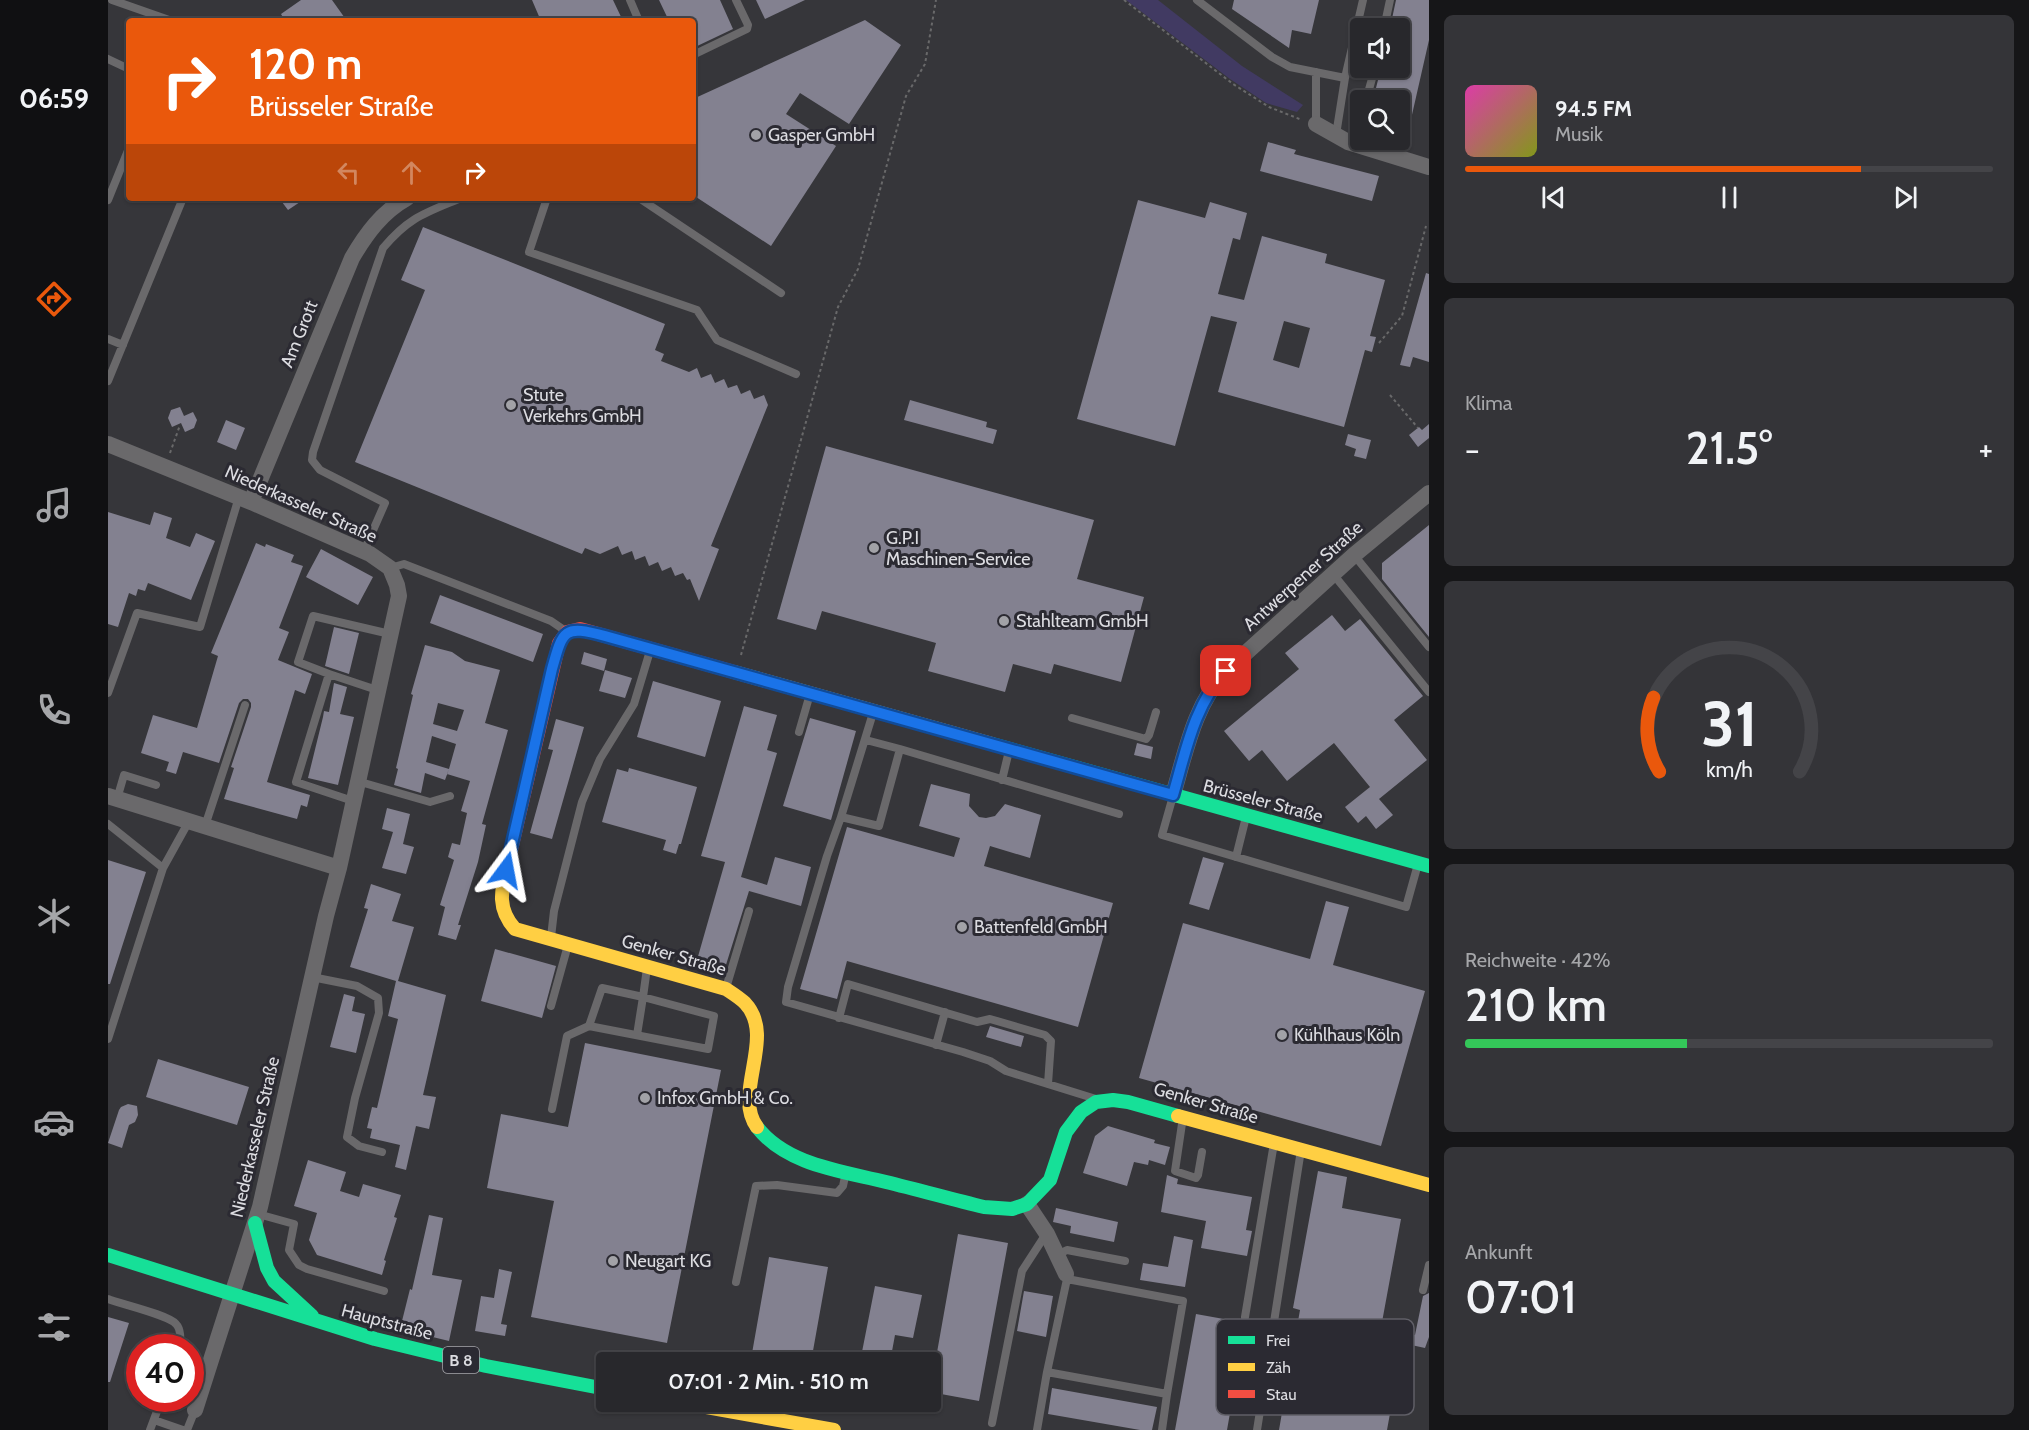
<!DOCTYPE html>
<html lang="de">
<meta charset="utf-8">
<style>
body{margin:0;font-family:Cabin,sans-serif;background:#343438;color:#f1f3f6;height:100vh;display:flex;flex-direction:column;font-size:22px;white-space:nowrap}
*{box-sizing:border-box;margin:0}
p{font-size:20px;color:#a5a6a9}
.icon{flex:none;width:33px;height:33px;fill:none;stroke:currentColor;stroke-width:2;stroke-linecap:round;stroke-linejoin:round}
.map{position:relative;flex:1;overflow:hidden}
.details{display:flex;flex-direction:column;gap:15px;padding:15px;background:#161618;width:600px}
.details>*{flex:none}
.banner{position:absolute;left:18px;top:18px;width:570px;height:183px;border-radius:6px;box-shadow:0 2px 4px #0004,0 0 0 2px #444448;background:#ea580c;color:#fff;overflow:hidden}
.buttons{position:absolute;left:1242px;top:18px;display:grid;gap:12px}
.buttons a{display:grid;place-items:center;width:60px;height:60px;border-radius:6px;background:#28282c;box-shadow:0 2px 4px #0004,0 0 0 2px #444448;font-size:30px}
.speed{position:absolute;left:18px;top:1334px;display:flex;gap:12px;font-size:30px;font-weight:700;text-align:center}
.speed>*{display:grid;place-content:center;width:78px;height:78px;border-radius:50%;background:#28282c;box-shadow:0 2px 4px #0004,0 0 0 2px #444448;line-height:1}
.speed .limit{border:9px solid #d22;background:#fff;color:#111}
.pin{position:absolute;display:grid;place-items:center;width:51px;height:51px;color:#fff;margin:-26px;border-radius:12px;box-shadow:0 3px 9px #0006}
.me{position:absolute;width:66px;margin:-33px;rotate:13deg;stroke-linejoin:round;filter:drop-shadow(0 0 4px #0008)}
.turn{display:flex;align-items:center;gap:21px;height:126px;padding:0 24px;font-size:27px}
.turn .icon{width:78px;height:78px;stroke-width:2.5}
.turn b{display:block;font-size:42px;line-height:51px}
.lanes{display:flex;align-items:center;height:57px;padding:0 24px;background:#0003;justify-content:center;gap:30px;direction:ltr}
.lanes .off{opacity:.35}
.big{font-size:45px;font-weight:600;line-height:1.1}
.details .card{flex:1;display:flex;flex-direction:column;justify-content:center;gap:9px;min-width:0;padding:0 21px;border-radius:9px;background:#343438}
.details .dial{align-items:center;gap:0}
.dial svg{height:156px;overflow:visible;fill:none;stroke:#444448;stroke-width:7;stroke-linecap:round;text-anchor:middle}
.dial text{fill:#f1f3f6;stroke:none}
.song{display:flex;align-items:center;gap:18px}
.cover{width:72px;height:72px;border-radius:9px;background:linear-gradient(135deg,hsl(320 70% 55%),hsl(70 70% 35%))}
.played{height:6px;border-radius:3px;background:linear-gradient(90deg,#ea580c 75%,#444448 75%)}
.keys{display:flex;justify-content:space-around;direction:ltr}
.heat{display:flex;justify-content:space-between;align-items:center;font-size:33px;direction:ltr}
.charge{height:9px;border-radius:4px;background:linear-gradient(90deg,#34c759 42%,#444448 0)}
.trip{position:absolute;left:488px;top:1352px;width:345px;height:60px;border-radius:6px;background:#28282c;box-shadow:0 2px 4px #0004,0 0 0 2px #444448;font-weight:600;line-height:60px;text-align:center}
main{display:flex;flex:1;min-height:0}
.tabs{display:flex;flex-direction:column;width:108px;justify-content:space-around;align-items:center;background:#101012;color:#a5a6a9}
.tabs .icon{width:42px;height:42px}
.tabs .current{color:#ea580c}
.tabs b{font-size:27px;color:#f1f3f6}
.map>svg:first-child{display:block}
.green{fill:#413a62}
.building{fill:#838190;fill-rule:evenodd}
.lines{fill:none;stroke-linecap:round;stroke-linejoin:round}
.path{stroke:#69696a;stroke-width:2;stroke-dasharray:3 3;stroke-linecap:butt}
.lane{stroke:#6a696b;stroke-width:8}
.street{stroke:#6a696b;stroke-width:16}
.fast{stroke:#16e098;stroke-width:14}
.slow{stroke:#ffcf43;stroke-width:14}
.jam{stroke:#f24e42;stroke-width:14}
.route-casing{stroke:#114b97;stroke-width:15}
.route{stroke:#1a73e8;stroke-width:10}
.poi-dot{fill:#a2a2a7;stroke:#2b2a32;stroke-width:2}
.labels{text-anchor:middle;stroke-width:6;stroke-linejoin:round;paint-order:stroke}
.shield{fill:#2b2a32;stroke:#a7a7ac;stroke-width:1.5}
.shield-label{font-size:16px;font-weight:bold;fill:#dcdce1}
.poi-label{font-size:18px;fill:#dcdce1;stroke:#2b2a32;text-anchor:start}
.street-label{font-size:18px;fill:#dcdce1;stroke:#2b2a32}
.key{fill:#2b2a32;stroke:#605f67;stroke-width:1.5}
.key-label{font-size:16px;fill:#dcdce1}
</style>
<main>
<nav class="tabs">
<b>06:59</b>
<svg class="icon current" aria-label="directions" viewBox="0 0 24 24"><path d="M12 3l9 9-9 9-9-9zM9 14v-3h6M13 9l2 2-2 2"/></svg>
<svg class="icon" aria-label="music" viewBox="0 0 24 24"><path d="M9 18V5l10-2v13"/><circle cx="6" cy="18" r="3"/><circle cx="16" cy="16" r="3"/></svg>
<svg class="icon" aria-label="phone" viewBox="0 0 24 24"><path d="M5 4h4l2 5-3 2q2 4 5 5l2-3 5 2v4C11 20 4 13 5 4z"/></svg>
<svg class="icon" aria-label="climate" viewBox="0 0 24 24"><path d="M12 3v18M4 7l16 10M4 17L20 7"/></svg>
<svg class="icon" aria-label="car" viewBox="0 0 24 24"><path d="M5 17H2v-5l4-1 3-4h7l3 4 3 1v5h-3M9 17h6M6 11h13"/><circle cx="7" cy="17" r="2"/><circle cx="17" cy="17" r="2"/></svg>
<svg class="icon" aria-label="filters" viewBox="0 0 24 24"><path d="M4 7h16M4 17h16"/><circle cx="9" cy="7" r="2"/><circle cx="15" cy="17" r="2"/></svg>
</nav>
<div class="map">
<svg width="1321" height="1430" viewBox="0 0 1321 1430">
<rect width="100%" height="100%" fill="#36363a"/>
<path class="green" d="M1018 0H1050L1134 66 1195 105 1189 112 1158 103 1122 79Z"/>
<path class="building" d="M193 0H224L239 21H177L173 14Z
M424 0H505L515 21H433Z
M551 0H612L625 29 585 48V21H561Z
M648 0H697L657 19Z
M1126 0H1211L1203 34 1184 30 1181 48 1124 9Z
M1288 0H1321V40L1301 128 1292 125V100H1265L1273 68H1292V28H1282Z
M757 20 793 45 741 124 692 93 678 114 728 146 663 246 585 195V99Z
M1160 142 1188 150 1186 154 1271 176 1264 201 1152 171Z
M171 198H198L180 210Z
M1030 200 1097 218 1102 202 1139 213 1132 240 1125 238 1110 294 1136 300 1154 236 1219 254 1217 263 1277 280 1262 336 1268 337 1264 352 1257 350 1236 427 1110 392 1129 322 1103 316 1067 446 969 419ZM1176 321 1202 328 1191 368 1165 360Z
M315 227 557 324 547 350 556 354 553 361 581 372 589 368 593 378 603 374 607 383 616 379 620 388 629 385 633 394 642 390 646 399 656 395 660 405 603 546 611 549 591 601 582 579 579 580 575 573 567 576 563 567 554 571 550 562 541 566 537 556 527 560 524 551 514 555 510 546 492 554 477 548 474 554 247 462 317 290 293 280Z
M1318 273 1321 274V362L1305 357 1302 367 1292 365Z
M802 400 879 422 878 427 889 430 885 444 796 420Z
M72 407 76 416 85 412 89 420 86 428 77 432 73 423 64 427 60 418 63 410Z
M118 420 137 428 128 450 109 442Z
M1321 424V438L1310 447 1301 435 1311 427 1314 430Z
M1240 434 1263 440 1258 459 1246 456 1248 449 1237 445Z
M718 446 986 520 969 579 1036 597 1013 682 946 664 943 674 905 664 897 692 820 671 828 643 714 611 708 630 669 619Z
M0 512 42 525 46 512 64 518 58 538 82 547 88 533 107 541 83 600 40 583 37 591 30 589 28 596 21 593 10 627 0 624Z
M1321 525V637L1274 579V563Z
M148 543 157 547 158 544 186 555 183 562 195 566 171 628 181 632 170 660 204 674 197 694 187 690 159 782 202 795 199 807 193 805 189 819 116 799 126 768 123 767 143 707V703L140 699H135L131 703 111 763 75 752 68 774 58 771 61 762 33 753 45 715 89 728 110 656 103 653Z
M213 549 265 577 250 605 198 577Z
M332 595 435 634 425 662 322 623Z
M1224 615 1237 631 1252 619 1315 696 1286 720 1319 760 1271 799 1285 815 1268 829 1258 816 1250 823 1237 807 1262 787 1226 743 1179 781 1154 750 1141 761 1116 731 1191 669 1177 653Z
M226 627 251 633 241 674 217 666Z
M317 645 344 652 357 661 392 670 377 723 400 730 374 824 378 825 370 862 350 925H353L348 940 330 935 337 907 332 905 346 860 340 857 344 843 352 845 359 813 353 811 362 781 339 774 341 769 337 780 317 773 313 793 286 785 290 769 288 768 305 695 303 694ZM330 703 356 710 349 731 325 724ZM324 736 348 744 341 769 318 762Z
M476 652 499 659 496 671 473 664Z
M497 670 524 678 517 698 491 691Z
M545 681 613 701 597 757 529 737Z
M226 683 239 687 232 714 246 717 230 785 200 778 215 717 216 711 221 712Z
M636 706 669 715 659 750 669 753 633 877 659 885 667 857 703 867 693 906 641 891 617 968 589 960 617 862 593 856Z
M702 718 748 731 723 820 675 806Z
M448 719 476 727 444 839 422 833 445 750 440 749Z
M1029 743 1045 747 1043 759 1026 755Z
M521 768 589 787 573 844H571L568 854 555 850 558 840 494 822 509 769 520 772Z
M823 784 862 794 861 806 871 817 878 818 887 816 897 804 933 815 922 858 882 846 876 866 1005 903 970 1027 739 961 729 999 692 989 739 827 846 857 852 838 811 826Z
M279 808 302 814 295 844 306 847 298 874 274 868 285 832 274 829Z
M1095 857 1116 863 1101 910 1081 904Z
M0 860 38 872 2 984H0Z
M263 884 293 894 284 921 306 927 290 981 338 995 315 1095 328 1097 321 1129 308 1126 298 1170 287 1167 292 1145 262 1138 264 1129 259 1128 264 1107 269 1108 290 1019 280 1016 288 981 242 967 260 909 256 908Z
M1218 901 1241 907 1225 965 1317 991 1273 1146 1031 1078 1075 923 1202 959Z
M387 949 448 966 434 1018 373 1001Z
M236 994 247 997 244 1011 257 1014 248 1053 222 1047Z
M882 1026 916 1036 913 1047 878 1037Z
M477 1043 613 1070 559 1343 423 1317 446 1201 379 1188 393 1114 460 1127Z
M50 1059 141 1087 129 1125 38 1097Z
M20 1104 29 1106 30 1115 27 1122 21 1125 14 1148 0 1143 11 1110 13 1107Z
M1000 1126 1047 1140 1046 1143 1062 1147 1057 1165 1041 1160 1040 1165 1026 1162 1019 1186 975 1173 987 1136Z
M200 1160 238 1172 232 1191 251 1197 255 1184 293 1195 286 1217 289 1218 276 1260 278 1261 274 1275 209 1255 201 1240 209 1213 186 1206Z
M1210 1171 1239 1177 1234 1208 1293 1219 1265 1371 1289 1375 1279 1430H1171L1177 1395 1168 1393 1177 1372H1181L1192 1310 1185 1308Z
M1059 1175 1070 1179 1069 1184 1144 1197 1138 1230 1144 1231 1139 1256 1093 1248 1098 1221 1053 1212Z
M948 1208 1010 1222 1006 1242 962 1233 963 1226 945 1222Z
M321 1215 335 1218 324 1275 354 1280 341 1341 292 1329 302 1289 304 1290Z
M850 1234 900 1243 871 1401 822 1392Z
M1066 1236 1085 1240 1077 1287 1032 1280 1035 1263 1060 1267Z
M661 1257 720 1267 703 1362H661L643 1359Z
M391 1269 404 1272 393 1324 399 1325 397 1336 367 1331 373 1296 386 1298Z
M767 1286 814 1295 805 1338 787 1335 782 1362H752Z
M916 1291 945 1296 938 1337 909 1331Z
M1321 1293V1337L1317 1348 1294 1343 1296 1332 1307 1335 1315 1296Z
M1088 1314 1138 1323 1119 1430H1067Z
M0 1317 21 1323 2 1382H0Z
M944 1388 1049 1407 1044 1430H1032L940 1414Z"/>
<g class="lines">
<path class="path" d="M1016 0 1125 84 1161 107 1194 120
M1271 343 1294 316 1318 226
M1282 395 1310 428
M62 453 72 425
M633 655 730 307 750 269 798 96 817 64 828 0
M507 1405 549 1413"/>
<path class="lane" d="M4 0 64 21
M522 0 531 21
M1089 0 1164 57 1182 67 1237 78
M1276 28 1282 0
M585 55 639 29 640 25 628 0
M0 59 21 69
M1258 100 1267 68
M1208 124V72
M1228 135 1237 78 1255 0
M1246 144 1252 120
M439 198 421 252 589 310 609 340 688 374
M531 198 673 293
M0 200 21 148
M0 339 15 345
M0 381 75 198
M256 551 277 503 212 470 204 460 205 452 275 248C301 217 317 213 353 198
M1246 555 1321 647
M282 568 296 564 443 621 459 632
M1225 574 1321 692
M221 674 190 662 205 616 282 634
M0 693 29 613 92 627 131 497
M964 718 1038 739 1041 735 1048 712
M691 732 702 694
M758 740 792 749 771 826 733 817 765 713
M792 749 1011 814
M894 780 901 751
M249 781 322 802 342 796
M1065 796 1054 835 1298 907 1310 864
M9 799 16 775 48 785
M245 801 188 782 221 674 269 690
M733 817 719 856 680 987 678 1002 855 1052 882 1061 898 1071 988 1099
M0 824 55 868
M97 826 137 705
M1128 857 1138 817
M443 937 446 911 474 802 492 759 526 704 542 651
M204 977 249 986 270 998 271 1013 247 1098 239 1137 251 1146 274 1152
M618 988 641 911
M443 1006 460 945
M731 1018 740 984 869 1022 882 1019 937 1035 943 1041 940 1084
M529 1035 535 997 606 1016 600 1049 481 1026 494 988 535 997 539 968
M0 1039 55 868 81 821
M828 1045 837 1012
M444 1109 459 1036 481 1026
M1075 1117 1067 1171 1088 1178 1090 1175 1094 1152
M150 1214 186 1224 181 1250 191 1265 199 1269 276 1291
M949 1255 959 1250 1017 1261
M958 1274 959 1279 1075 1301 1059 1394 939 1372 959 1279
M628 1282 648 1186 669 1185 729 1193 735 1186 738 1172
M1315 1290 1321 1265
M0 1299C13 1304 61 1315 68 1324 73 1329 73 1340 71 1347
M1137 1317 1166 1143
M46 1420 75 1430
M884 1423 914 1271 938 1234
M42 1430 54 1398
M79 1430 87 1410
M929 1430 939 1372
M1054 1430 1059 1394
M1149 1430 1193 1150"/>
<path class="street" d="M1208 124 1240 142 1321 167
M0 444 143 502 262 554 282 568 289 585 291 596 231 868 218 916 152 1207 87 1410
M143 502 244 258C258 234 274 212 299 198
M1065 795C1078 751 1086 705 1118 671L1246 555 1321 493
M0 796 231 868
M919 1204 939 1234 958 1274"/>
<path class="fast" d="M884 744 1321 866
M649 1127C678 1165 734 1171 778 1182 811 1190 843 1199 876 1207L904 1209 919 1204 942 1180 958 1132 973 1112 988 1102 1005 1100 1020 1102 1070 1116
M147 1223 159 1268 166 1281 204 1316
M0 1255 267 1339 378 1366 498 1389"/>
<path class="slow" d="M626 672 884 744
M399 867C393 891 389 909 407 929L618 989C624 993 632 998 637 1003 669 1037 624 1093 649 1127
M1070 1116 1321 1185
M565 1401 726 1430"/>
<path class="jam" d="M399 867 451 643 459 632 472 629 626 672"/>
</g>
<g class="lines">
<g class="route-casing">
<path id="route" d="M398 870 444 669C455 629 456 625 497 636L1065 795C1078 751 1086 705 1118 671"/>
</g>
<use href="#route" class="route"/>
</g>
<g class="poi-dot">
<circle cx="648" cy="135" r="6"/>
<circle cx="403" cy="405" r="6"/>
<circle cx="766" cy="548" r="6"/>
<circle cx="896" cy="621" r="6"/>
<circle cx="854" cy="927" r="6"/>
<circle cx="1174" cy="1035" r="6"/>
<circle cx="537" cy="1098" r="6"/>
<circle cx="505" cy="1261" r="6"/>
</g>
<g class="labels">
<rect class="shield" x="335" y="1347" width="36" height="26" rx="4.5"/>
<g class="shield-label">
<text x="353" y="1366">B 8</text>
</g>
<g class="poi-label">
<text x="660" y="141">Gasper GmbH</text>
<text x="415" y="401">Stute<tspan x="415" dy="21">Verkehrs GmbH</tspan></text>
<text x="778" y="544">G.P.I<tspan x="778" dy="21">Maschinen-Service</tspan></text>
<text x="908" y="627">Stahlteam GmbH</text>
<text x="866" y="933">Battenfeld GmbH</text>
<text x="1186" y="1041">Kühlhaus Köln</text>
<text x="549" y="1104">Infox GmbH &amp; Co.</text>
<text x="517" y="1267">Neugart KG</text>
</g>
<g class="street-label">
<text transform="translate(191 334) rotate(-68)" y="6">Am Grott</text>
<text transform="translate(193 504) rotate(24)" y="6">Niederkasseler Straße</text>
<text transform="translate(1195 576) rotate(-42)" y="6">Antwerpener Straße</text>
<text transform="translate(1155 801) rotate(15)" y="6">Brüsseler Straße</text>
<text transform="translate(566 955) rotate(16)" y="6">Genker Straße</text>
<text transform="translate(1098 1103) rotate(16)" y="6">Genker Straße</text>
<text transform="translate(147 1137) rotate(-77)" y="6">Niederkasseler Straße</text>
<text transform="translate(279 1322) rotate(15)" y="6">Hauptstraße</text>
</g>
</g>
<rect x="1108" y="1319" width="198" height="96" rx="9" class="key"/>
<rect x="1120" y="1336" width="27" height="8" fill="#16e098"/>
<rect x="1120" y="1363" width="27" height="8" fill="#ffcf43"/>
<rect x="1120" y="1390" width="27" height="8" fill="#f24e42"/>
<g class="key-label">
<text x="1158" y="1346">Frei</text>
<text x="1158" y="1373">Zäh</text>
<text x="1158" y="1400">Stau</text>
</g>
</svg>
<div class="buttons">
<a><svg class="icon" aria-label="sound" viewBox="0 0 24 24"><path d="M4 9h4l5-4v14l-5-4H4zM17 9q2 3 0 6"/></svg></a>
<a><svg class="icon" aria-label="search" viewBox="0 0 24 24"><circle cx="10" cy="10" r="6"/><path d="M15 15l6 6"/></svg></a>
</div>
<div class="speed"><div class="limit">40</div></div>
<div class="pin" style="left:1118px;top:671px;background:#d93025"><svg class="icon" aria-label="arrive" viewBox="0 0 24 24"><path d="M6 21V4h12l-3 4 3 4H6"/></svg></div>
<svg class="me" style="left:398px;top:870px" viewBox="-20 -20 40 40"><path d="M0-17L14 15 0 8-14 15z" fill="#1a73e8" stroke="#fff" stroke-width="4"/></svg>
<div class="trip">07:01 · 2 Min. · 510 m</div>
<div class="banner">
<div class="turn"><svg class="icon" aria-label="right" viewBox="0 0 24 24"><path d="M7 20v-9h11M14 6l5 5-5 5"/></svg><div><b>120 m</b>Brüsseler Straße</div></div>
<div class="lanes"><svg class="icon off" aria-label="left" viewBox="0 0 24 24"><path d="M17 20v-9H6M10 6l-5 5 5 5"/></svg><svg class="icon off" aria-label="ahead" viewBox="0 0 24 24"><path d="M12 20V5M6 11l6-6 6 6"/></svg><svg class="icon" aria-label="right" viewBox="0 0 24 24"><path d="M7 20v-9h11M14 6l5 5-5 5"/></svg></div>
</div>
</div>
<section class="details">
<div class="card">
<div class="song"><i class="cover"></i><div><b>94.5 FM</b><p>Musik</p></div></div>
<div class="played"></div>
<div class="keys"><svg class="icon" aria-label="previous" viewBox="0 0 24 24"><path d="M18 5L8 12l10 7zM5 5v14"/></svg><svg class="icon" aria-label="pause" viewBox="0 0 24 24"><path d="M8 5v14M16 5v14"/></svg><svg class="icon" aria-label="next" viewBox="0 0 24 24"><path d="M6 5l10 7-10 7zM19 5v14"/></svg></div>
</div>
<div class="card"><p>Klima</p>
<div class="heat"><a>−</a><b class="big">21.5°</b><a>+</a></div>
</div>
<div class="card dial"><svg viewBox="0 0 100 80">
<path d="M14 69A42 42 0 1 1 86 69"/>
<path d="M14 69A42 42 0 0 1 11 31" stroke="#ea580c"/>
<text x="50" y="56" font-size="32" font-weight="700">31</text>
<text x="50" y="72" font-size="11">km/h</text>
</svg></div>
<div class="card"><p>Reichweite · 42%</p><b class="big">210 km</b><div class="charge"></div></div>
<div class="card"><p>Ankunft</p><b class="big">07:01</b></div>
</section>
</main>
